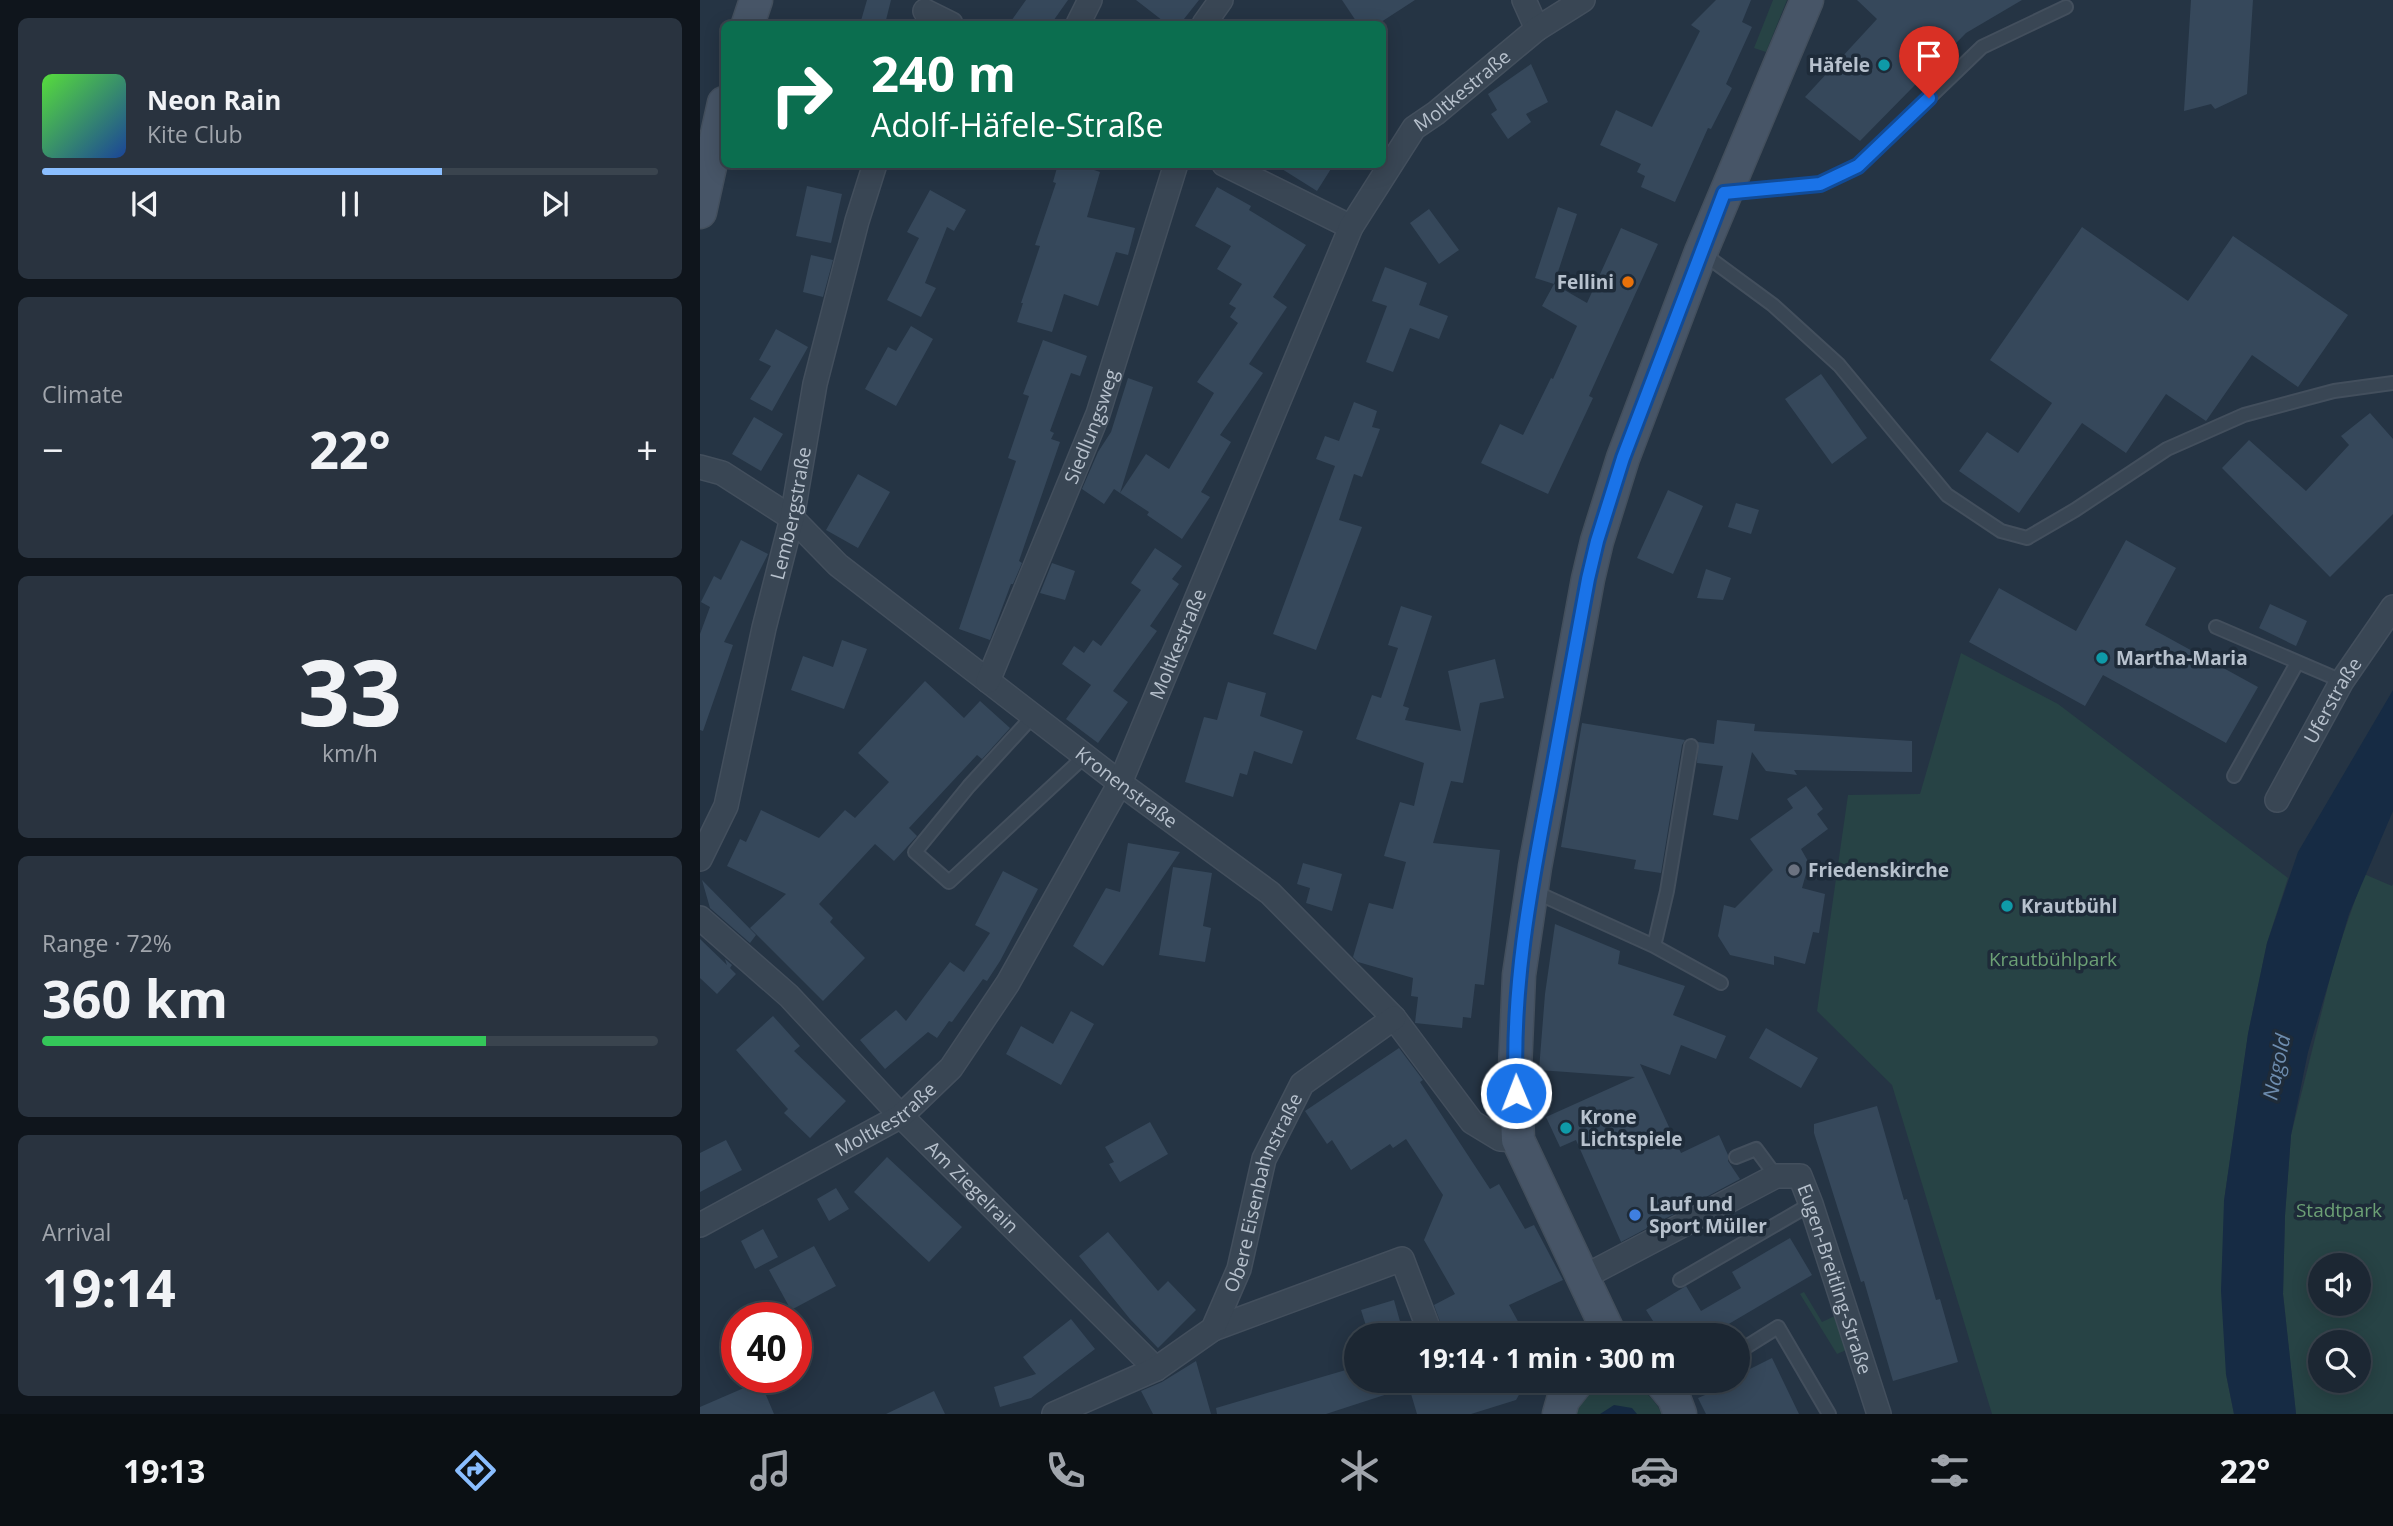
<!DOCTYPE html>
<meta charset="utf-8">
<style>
body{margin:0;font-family:"Open Sans",sans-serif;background:#29333f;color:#f1f3f6;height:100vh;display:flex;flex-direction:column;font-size:26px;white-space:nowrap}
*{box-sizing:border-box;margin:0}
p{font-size:23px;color:#a0a5ac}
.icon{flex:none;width:38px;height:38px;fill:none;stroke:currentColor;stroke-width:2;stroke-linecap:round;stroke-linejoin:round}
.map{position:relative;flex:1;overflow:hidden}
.sheet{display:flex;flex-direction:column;gap:18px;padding:18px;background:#0f151c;width:700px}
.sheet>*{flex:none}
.top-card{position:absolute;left:21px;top:21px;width:665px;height:147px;border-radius:10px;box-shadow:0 4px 18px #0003,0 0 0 2px #3a444e;background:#0b6e4f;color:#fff;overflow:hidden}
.buttons{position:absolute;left:1608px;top:1253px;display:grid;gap:14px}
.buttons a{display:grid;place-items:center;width:63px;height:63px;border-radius:50%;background:#1c2733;box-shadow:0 4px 18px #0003,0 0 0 2px #3a444e;font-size:35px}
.speed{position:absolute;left:21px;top:1302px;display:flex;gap:14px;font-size:35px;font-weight:700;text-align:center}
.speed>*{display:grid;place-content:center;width:91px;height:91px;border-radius:50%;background:#1c2733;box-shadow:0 4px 18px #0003,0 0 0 2px #3a444e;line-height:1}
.speed .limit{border:10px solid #d22;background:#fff;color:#111}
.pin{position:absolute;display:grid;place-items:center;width:60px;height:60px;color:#fff;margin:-72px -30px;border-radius:50% 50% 50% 0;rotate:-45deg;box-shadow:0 0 7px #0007}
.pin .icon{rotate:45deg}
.me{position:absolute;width:77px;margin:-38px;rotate:359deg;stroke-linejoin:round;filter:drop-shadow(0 0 5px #0008)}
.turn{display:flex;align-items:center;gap:24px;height:147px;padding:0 35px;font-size:32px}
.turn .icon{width:91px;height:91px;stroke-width:2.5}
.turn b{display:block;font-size:49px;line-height:60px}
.big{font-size:52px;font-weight:700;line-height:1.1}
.sheet .tile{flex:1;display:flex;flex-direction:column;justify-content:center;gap:10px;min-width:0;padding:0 24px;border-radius:10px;background:#29333f}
.sheet .dial{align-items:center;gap:0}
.dial b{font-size:91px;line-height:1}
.song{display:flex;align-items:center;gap:21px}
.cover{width:84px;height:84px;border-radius:10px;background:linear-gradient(135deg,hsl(110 70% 55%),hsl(220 70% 35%))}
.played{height:7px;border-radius:4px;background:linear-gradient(90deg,#8abeff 65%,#3a444e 65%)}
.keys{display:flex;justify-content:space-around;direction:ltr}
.heat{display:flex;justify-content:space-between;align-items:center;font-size:38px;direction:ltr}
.charge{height:10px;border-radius:5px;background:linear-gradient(90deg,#34c759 72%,#3a444e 0)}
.trip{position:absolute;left:644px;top:1323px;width:406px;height:70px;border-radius:35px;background:#1c2733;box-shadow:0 4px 18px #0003,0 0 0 2px #3a444e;font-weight:700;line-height:70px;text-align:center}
.tab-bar{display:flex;height:112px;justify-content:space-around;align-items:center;background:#0b1014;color:#a0a5ac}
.tab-bar .icon{width:49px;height:49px}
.tab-bar .active{color:#8abeff}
.tab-bar b{font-size:32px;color:#f1f3f6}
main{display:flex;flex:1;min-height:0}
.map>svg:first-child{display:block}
.green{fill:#274345;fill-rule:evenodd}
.water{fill:#162b44}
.building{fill:#36485b}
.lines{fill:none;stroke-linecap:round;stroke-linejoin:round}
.lane-casing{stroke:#434f5d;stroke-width:16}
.street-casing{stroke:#434f5d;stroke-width:26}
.secondary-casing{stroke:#434f5d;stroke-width:35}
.lane{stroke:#394654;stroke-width:12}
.street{stroke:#394654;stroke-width:23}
.secondary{stroke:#475567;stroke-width:32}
.route-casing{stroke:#114b97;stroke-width:18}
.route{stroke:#1a73e8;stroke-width:12}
.culture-dot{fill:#0f9aa8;stroke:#1e2b39;stroke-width:2.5}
.food-dot{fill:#e8710a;stroke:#1e2b39;stroke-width:2.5}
.worship-dot{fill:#6b7280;stroke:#1e2b39;stroke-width:2.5}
.shop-dot{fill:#3f7fe0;stroke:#1e2b39;stroke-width:2.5}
.labels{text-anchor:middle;stroke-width:7;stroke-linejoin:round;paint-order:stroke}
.poi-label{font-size:19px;font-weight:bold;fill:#b7c1cd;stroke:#1e2b39;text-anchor:start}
.street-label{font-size:19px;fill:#b7c1cd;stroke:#1e2b39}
.park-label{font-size:19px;fill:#6ca075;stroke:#1e2b39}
.water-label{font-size:21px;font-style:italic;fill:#6e8daf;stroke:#1e2b39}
</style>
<main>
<section class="sheet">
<div class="tile">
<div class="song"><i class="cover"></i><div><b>Neon Rain</b><p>Kite Club</p></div></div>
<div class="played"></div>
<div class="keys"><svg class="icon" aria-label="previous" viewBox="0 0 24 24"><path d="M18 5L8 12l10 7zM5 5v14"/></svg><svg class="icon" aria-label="pause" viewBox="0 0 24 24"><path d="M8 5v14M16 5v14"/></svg><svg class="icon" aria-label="next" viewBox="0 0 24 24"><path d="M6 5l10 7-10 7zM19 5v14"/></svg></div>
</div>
<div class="tile"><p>Climate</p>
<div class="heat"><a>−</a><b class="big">22°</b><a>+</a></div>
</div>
<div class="tile dial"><b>33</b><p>km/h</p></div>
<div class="tile"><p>Range · 72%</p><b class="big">360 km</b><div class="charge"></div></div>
<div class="tile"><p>Arrival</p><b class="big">19:14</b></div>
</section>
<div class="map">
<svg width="1693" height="1414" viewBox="0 0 1693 1414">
<rect width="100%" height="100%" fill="#253444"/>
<path class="green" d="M1073 0H1087L1066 52 1054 48Z
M1261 653 1358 704 1588 878 1567 943 1548 1034 1524 1201 1526 1374 1534 1414H1292L1192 1085 1117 1011 1148 795 1220 794Z
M1664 874 1692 886 1693 884V1414H1596L1583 1294 1585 1215 1591 1135 1635 958ZM1620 1265H1659V1304H1620ZM1620 1342H1659V1381H1620Z
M1104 1292 1122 1322 1141 1313 1153 1347 1137 1354 1100 1294Z
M924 1382C943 1389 953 1396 962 1414H876C883 1391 903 1384 924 1382Z"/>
<path class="water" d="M1693 690V811L1649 914 1608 1052 1591 1135 1585 1215 1583 1294 1596 1414H1534L1526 1374 1521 1291 1524 1201 1548 1034 1567 943 1598 852Z
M914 1405 932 1408 937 1414H900Z"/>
<path class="building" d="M167 0H191L185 24H160Z
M326 0H368L351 24H309Z
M436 0H499L480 24H467Z
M642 0H715L678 24H658Z
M1016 0H1051L1042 22 1052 27 1026 84 1032 88 1011 129 1008 128 975 202 941 187 945 176 937 172 941 164 900 145 916 110 952 127 1000 31 991 25Z
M1157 0H1322L1266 33 1160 141 1105 97 1177 19Z
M1491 0H1553L1547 94 1515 109 1511 104 1484 111Z
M831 64 848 102 826 114 831 122 808 139 791 114 797 110 788 94Z
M358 164H395L394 170 400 172 387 217 435 228 428 255 416 252 398 306 364 294 352 332 317 322 323 303H321L340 246 335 245 356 183 353 182Z
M574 164H634L617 191Z
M107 186 142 194 131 243 96 236Z
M517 187 551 206 549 210 606 245 573 297 587 307 549 364 563 373 520 435 531 442 501 492 510 497 482 539 447 515 449 512 420 493 446 454 469 469 514 393 497 382 538 323 530 317 536 308 529 304 542 284 517 269 531 246 495 226Z
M230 190 266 210 254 231 247 227 225 283 236 288 221 317 187 300 219 238 207 232Z
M858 207 877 214 854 284 835 278Z
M729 209 759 250 739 264 710 223Z
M1382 227 1488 301 1533 236 1648 315 1598 387 1552 355 1506 421 1466 394 1426 453 1382 423 1319 513 1259 471 1287 432 1318 453 1352 403 1290 360Z
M921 228 958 244 889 396 893 398 848 494 781 463 800 424 823 435 851 378 853 379 877 326 842 306 854 284 887 303Z
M111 255 133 260 123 297 103 292Z
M685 267 727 283 719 305 748 316 739 339 710 328 693 372 666 362 687 306 672 301Z
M211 326 233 339 196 406 165 389 188 347 196 351Z
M76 329 108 347 72 411 50 399 71 366 59 360Z
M343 340 387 356 380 376 371 373 350 431 354 433 351 439 360 442 319 561 322 563 313 584H311L290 640 259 629 316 461 308 458 329 396 323 394Z
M1121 374 1167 438 1132 464 1085 399Z
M428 378 453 387 420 493 414 489 404 504 382 489 398 452 411 432Z
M654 402 677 411 672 427 680 429 662 477 654 474 639 520 662 527 616 650 573 634 635 466 616 459 625 436 639 441Z
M1670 413 1693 439V514L1630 577 1522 468 1549 440 1606 491 1649 445 1641 436Z
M54 417 83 434 61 471 32 454Z
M158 474 190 492 158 548 126 530Z
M968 490 1003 506 973 574 937 558Z
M1036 503 1059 510 1051 534 1028 527Z
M41 540 68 554 24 642 33 645 3 731 0 730V634L10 607 1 602 14 576 21 580Z
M1426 540 1476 568 1445 625 1558 687 1526 743 1403 675 1385 706 1269 642 1299 588 1376 631Z
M455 548 482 566 472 579 479 584 450 626 457 631 413 691 428 702 398 743 366 719 391 685 362 664 374 646 384 653 393 640 401 646 441 590 431 583Z
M352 563 375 571 365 600 340 593Z
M1006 569 1031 578 1023 600 997 598Z
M1570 604 1607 621 1596 646 1559 628Z
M701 606 732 616 703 706 709 708 705 720 761 731 748 671 795 659 804 698 780 703 763 783 751 781 733 843 800 850 784 985 775 984 771 1018 763 1017 762 1028 715 1023 718 997 711 996 713 978 658 962 653 957 669 903 693 909 706 862 684 856 700 802 714 806 724 763 656 739 672 695 681 698 698 648 688 645Z
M142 640 167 649 144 709 91 690 103 656 133 667Z
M225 681 264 718 280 701 310 728 282 759 277 755 209 828 217 836 194 861 175 844 119 904 133 918 130 922 165 958 123 1001 50 928 86 894 27 866 40 839 46 842 61 810 119 838 145 810 155 818 189 782 158 753Z
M528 682 566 693 560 716 603 731 592 764 554 751 547 775 540 773 533 797 485 782 504 717 517 720Z
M1017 720 1055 724 1054 731 1212 741V772L1094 770 1097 775 1066 771 1052 752 1038 820 1013 815 1023 766 997 763 998 742 1014 744Z
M882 723 985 740 982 745 961 873 934 869 936 860 861 847Z
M1106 786 1123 809 1117 814 1128 829 1101 849 1109 863 1102 888 1125 894 1119 933 1113 932 1105 964 1074 956V965L1030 955 1018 936 1024 905 1035 908 1073 870 1050 839 1093 808 1087 799Z
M428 843 480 852 403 966 373 946 406 888 420 892Z
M603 863 642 874 632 911 606 903 610 888 597 884Z
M473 867 512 873 503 926 511 928 505 962 459 955Z
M303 871 338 889 300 961 287 981 283 979 252 1022 249 1021 237 1038 228 1032 185 1069 160 1040 196 1010 206 1021 250 962 264 972 290 933 275 925Z
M2 880 56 935 50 943 10 908Z
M855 924 920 951 918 964 985 986 973 1015 1026 1036 1016 1059 981 1045 970 1075 940 1064 981 1153 1019 1135 1028 1155V1161L1040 1179 921 1242 876 1140 860 1147 846 1117 935 1077 839 1070 845 994Z
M0 939 27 965 25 959 32 965 30 968 36 974 17 994 0 978Z
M371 1011 394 1024 361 1085 306 1054 321 1026 353 1044Z
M73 1016 100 1046 94 1051 146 1101 110 1138 84 1113 88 1109 36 1050Z
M1066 1028 1118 1058 1101 1088 1049 1058Z
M699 1048 723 1080 720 1082 790 1189 799 1184 825 1229 834 1225 863 1280 809 1305 820 1325 800 1335H745L734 1305 755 1294 724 1240 743 1195 706 1139 693 1148 690 1144 651 1170 632 1140 627 1144 605 1111Z
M1177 1106 1204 1200 1207 1199 1236 1300 1240 1299 1258 1362 1193 1381 1164 1281 1161 1282 1114 1133V1124Z
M450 1122 468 1154 420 1182 409 1164 414 1162 405 1147Z
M26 1140 42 1170 0 1192V1153Z
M187 1157 262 1227 229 1262 154 1192Z
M136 1188 149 1209 129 1221 117 1199Z
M63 1229 78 1257 55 1269 41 1241Z
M408 1232 458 1291 468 1281 496 1310 458 1348 430 1319 379 1256Z
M1090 1238 1112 1275 1010 1335H962L946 1310 986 1286 1001 1311 1041 1288 1032 1272Z
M114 1246 136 1286 91 1310 69 1270Z
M694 1300 701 1325 668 1332 661 1310Z
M371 1319 395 1349 331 1398 300 1407 294 1387 336 1374 323 1357Z
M1072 1358 1099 1414H1006L998 1398 1038 1381V1375Z
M496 1361 511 1414H453L441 1391 462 1382Z
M656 1367V1381H827L816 1400 771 1414H717L709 1387 626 1414H517L516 1408Z
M60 1381 74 1414H0V1407Z
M234 1391 245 1414H186Z"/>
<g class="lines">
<g class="lane-casing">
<path id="lane" d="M1029 193 1120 184 1158 166 1282 47 1366 7
M1001 252 1073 305 1139 365 1247 495 1301 531 1327 538 1375 510 1467 449 1544 415 1634 391 1693 383
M1516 627 1642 681
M333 716 269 786 215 852 249 882 385 756
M1534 776 1597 663
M833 891 954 946 967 891 991 746
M954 946 1021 983
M1036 1157 1056 1149 1076 1176
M980 1280 1111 1204
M1038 1352 1078 1327 1129 1414
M971 1394 992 1381"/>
</g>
<g class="street-casing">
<g id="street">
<path d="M824 0 837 29"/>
<path d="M225 11 251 24"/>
<path d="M378 24 390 0"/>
<path d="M504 24 521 0"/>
<path d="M524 164 651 227"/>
<path id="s1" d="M0 467 22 473 92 518 138 565 420 783 570 893 694 1018 772 1122 800 1139 818 1140"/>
<path id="s2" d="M288 681 398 414 476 164"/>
<path id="s3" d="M1577 800 1642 681 1693 607"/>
<path id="s4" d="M0 859 26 806 64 628 92 518 115 384 157 221 175 164"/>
<path id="s5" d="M0 918 89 996 201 1116 456 1369"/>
<path id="s6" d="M0 1225 201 1116 251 1068 308 983 420 783 651 227 714 128 736 113 837 29 883 0"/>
<path id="s7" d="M882 1278 1076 1176H1100L1111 1204 1179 1414"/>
<path d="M513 1329 702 1259 731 1335"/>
<path id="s8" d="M354 1414 456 1369 513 1329 539 1269 564 1159 602 1084 694 1018"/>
</g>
</g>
<g class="secondary-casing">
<path id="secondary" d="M48 24 56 0
M0 212 24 103
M910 1335 818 1140 815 1069 819 975 835 867 888 579 897 541 923 458 1001 252 1107 0
M960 1381 974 1398 980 1414
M859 1414 863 1400 878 1381"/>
</g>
<use href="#lane" class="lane"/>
<use href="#street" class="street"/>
<use href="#secondary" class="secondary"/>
</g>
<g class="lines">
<g class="route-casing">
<path id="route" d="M816 1093C811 991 830 889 849 790 862 720 875 650 888 579L897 541 923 458 1024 193 1120 184 1158 166 1229 98"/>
</g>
<use href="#route" class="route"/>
</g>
<g class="culture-dot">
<circle cx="1184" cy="65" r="7"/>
<circle cx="1402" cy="658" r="7"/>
<circle cx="1307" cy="906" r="7"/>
<circle cx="866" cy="1128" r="7"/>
</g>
<circle class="food-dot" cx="928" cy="282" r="7"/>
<circle class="worship-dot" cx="1094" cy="870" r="7"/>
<circle class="shop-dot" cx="935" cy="1215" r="7"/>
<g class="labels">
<g class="poi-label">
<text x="1170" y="72" text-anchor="end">Häfele</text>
<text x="914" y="289" text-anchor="end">Fellini</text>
<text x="1416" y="665">Martha-Maria</text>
<text x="1108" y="877">Friedenskirche</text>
<text x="1321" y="913">Krautbühl</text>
<text x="880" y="1124">Krone<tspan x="880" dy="22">Lichtspiele</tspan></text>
<text x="949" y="1211">Lauf und<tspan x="949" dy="22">Sport Müller</tspan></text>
</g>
<g class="street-label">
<text dy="7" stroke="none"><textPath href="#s6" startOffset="1410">Moltkestraße</textPath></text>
<text dy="7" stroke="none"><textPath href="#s2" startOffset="275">Siedlungsweg</textPath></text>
<text dy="7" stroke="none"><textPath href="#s4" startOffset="359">Lembergstraße</textPath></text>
<text dy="7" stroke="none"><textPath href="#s6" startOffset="780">Moltkestraße</textPath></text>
<text dy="7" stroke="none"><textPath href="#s3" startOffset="114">Uferstraße</textPath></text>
<text dy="7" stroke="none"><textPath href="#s1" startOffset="536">Kronenstraße</textPath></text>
<text dy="7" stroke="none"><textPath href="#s6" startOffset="214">Moltkestraße</textPath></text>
<text dy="7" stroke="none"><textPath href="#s5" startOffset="383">Am Ziegelrain</textPath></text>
<text dy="7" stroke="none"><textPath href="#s8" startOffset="327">Obere Eisenbahnstraße</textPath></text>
<text dy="7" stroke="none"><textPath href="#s7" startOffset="352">Eugen-Breitling-Straße</textPath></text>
</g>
<g class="park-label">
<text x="1353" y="966">Krautbühlpark</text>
<text x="1639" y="1217">Stadtpark</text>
</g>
<g class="water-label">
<text transform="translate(1577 1067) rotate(-78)" y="7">Nagold</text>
</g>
</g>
</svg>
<div class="buttons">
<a><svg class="icon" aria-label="sound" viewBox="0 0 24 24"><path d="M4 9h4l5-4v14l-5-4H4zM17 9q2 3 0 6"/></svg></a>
<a><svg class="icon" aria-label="search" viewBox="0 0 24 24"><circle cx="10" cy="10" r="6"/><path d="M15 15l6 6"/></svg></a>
</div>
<div class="speed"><div class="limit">40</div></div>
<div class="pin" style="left:1229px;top:98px;background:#d93025"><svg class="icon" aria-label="arrive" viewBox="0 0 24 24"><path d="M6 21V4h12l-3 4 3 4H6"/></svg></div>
<svg class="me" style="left:816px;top:1093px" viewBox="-20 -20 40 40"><circle r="17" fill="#1a73e8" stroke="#fff" stroke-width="3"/><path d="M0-11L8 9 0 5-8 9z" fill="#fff"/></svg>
<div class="trip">19:14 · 1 min · 300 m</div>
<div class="top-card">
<div class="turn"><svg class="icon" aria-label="right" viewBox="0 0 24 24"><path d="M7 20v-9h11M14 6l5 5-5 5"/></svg><div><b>240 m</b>Adolf-Häfele-Straße</div></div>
</div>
</div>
</main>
<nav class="tab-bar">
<b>19:13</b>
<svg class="icon active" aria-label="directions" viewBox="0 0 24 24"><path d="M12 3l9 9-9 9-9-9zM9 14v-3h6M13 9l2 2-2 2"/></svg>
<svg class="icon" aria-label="music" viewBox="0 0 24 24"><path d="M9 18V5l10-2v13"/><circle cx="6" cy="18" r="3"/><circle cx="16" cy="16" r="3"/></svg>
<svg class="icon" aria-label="phone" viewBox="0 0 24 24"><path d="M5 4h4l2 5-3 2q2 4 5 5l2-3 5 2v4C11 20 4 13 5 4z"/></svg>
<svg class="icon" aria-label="climate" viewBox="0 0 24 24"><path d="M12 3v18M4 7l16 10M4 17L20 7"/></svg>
<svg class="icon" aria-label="car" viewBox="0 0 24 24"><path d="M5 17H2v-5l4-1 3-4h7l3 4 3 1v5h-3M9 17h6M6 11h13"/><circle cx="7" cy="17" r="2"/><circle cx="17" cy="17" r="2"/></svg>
<svg class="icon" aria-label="filters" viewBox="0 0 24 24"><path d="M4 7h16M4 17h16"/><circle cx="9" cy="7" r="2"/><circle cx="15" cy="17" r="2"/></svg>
<b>22°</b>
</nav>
